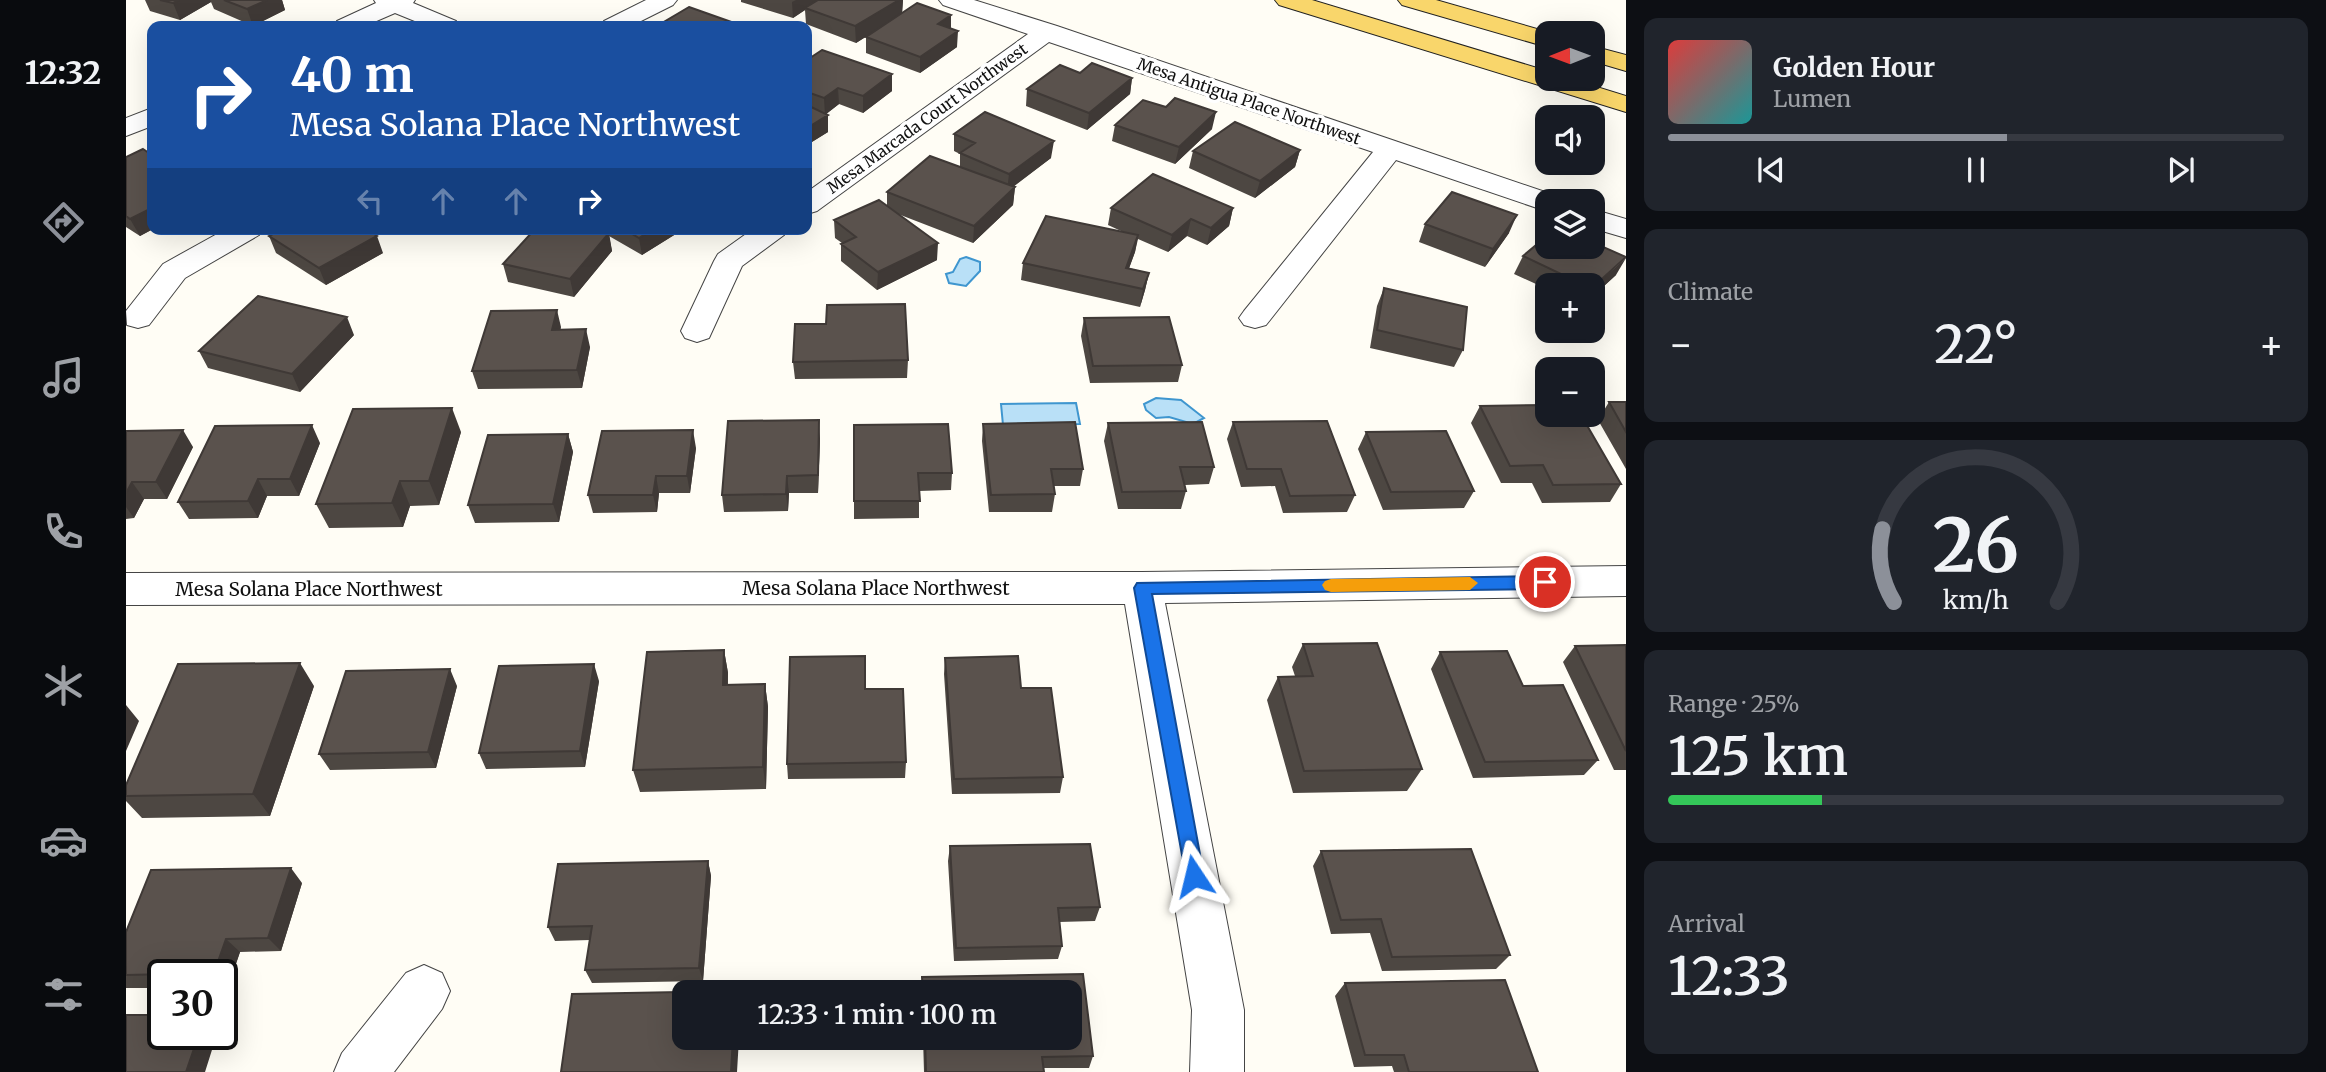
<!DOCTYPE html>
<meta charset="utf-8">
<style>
body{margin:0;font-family:Merriweather,serif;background:#20242c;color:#f1f3f6;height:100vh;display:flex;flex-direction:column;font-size:26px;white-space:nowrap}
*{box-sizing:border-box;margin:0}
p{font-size:23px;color:#9ea1a6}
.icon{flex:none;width:38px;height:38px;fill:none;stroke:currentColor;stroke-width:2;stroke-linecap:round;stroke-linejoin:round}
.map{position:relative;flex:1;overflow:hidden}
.panel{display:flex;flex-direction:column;gap:18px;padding:18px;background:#0d0f14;width:700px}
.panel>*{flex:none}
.hud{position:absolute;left:21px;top:21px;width:665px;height:214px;border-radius:14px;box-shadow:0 7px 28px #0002;background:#1a4fa0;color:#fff;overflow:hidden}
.needle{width:46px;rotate:269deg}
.fabs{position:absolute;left:1409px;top:21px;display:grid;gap:14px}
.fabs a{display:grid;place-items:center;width:70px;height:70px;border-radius:14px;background:#171b24;box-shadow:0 7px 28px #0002;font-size:35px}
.speed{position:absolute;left:21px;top:959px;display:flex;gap:14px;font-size:35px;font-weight:700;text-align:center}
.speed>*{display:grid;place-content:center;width:91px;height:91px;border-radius:50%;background:#171b24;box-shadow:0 7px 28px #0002;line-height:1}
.speed .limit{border:4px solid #111;border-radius:10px;background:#fff;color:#111}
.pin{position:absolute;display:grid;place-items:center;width:60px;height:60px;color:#fff;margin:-30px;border:4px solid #fff;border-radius:50%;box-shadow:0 2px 7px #0007}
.me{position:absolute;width:77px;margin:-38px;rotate:350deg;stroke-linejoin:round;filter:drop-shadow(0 0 5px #0008)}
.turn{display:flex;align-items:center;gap:24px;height:147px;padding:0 28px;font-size:32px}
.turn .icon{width:91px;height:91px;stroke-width:2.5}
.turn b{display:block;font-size:49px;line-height:60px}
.lanes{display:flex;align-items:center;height:66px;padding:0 28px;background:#0003;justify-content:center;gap:35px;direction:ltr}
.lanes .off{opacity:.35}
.big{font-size:52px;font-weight:600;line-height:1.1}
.panel .tile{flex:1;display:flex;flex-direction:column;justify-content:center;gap:10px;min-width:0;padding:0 24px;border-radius:14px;background:#20242c}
.panel .dial{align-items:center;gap:0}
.dial svg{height:182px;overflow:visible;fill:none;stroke:#363941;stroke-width:7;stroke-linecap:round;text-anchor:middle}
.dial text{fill:#f1f3f6;stroke:none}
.song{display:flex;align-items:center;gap:21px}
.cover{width:84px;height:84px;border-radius:10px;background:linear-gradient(135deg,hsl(0 70% 55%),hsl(180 70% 35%))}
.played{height:7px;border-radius:4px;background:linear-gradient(90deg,#8c9099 55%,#363941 55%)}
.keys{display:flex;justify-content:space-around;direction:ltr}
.heat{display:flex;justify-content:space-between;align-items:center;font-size:38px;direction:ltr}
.charge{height:10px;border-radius:5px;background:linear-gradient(90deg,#34c759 25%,#363941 0)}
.trip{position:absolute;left:546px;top:980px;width:410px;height:70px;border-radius:14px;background:#171b24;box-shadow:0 7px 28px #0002;font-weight:600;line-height:70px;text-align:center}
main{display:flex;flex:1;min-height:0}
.dock{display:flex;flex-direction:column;width:126px;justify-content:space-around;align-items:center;background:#090b0e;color:#9ea1a6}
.dock .icon{width:49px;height:49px}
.dock .active{color:#8c9099}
.dock b{font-size:32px;color:#f1f3f6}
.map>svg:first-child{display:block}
.water{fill:#b9e0f7;stroke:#3f96cf;stroke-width:2}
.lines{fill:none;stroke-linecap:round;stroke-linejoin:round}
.minor-casing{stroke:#444;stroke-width:2}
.major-casing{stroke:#222;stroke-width:2}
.minor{fill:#fff;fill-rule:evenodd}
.major{fill:#f9d66b;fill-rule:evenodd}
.wall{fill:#4d4742}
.shaded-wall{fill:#3f3936}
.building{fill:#5a524d;stroke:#3f3936;stroke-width:2}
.route{fill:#1a73e8;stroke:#114b97;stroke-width:2}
.slow{fill:#f59e0b}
.labels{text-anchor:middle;stroke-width:7;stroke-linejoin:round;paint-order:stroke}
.far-street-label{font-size:16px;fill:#111;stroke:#fff}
.street-label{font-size:19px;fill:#111;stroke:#fff}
</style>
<main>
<nav class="dock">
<b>12:32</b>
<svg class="icon active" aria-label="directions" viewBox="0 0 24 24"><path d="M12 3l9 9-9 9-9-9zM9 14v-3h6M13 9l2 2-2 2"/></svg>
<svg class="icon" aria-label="music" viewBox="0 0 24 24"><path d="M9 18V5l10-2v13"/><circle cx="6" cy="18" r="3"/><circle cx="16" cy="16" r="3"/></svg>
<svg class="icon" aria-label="phone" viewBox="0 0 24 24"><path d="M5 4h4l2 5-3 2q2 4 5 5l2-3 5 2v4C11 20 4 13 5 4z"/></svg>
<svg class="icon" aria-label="climate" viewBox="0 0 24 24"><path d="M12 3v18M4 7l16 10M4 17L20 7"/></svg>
<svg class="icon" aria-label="car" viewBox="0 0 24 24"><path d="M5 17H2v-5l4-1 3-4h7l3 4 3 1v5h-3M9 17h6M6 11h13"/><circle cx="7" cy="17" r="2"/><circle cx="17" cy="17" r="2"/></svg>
<svg class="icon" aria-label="filters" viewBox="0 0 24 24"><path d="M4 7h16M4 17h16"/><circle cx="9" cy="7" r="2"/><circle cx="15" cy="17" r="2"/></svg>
</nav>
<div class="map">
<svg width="1500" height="1072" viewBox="0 0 1500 1072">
<rect width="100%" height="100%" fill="#fffdf5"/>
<path class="water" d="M840 257 854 262V271L840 286 823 283 820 274 827 272 834 259Z
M1030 398 1055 400 1078 418 1067 424 1043 417 1030 418 1020 410 1018 404Z
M950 403 954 424 877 425 875 404Z"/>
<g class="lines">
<g class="minor-casing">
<path id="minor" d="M248 0H289L287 3 330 21 333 26H301L269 13 239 26H208L211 21 250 3Z
M520 0H551L547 5 505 26H475L478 21Z
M813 0H848L931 26 1431 196 1435 201H1421V211L1411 208 1270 160 1140 325 1129 328 1118 325 1113 318 1118 311 1247 152 923 42 691 211 681 214V192L902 34 817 5Z
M26 108V126L0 136V118Z
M1466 209 1500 219V238L1466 228Z
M100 229H137L133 235 59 278 23 325 12 328 1 325 0 311 37 264Z
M627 229H662L658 235 616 266 583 338 571 342 559 338 555 331 588 261 592 254Z
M1500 566V596L1039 603 1118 1010V1072H1064L1066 1010 999 604 0 605V573L1016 572Z
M298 965 316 973 324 991 316 1009 268 1072H208L216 1053 280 973Z"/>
</g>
<g class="major-casing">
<path id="major" d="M1149 0H1186L1421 71V79H1445L1500 96V112L1153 5Z
M1272 0H1310L1425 33H1421V47L1276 5Z
M1466 46 1500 55V71L1466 61Z"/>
</g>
<use href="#minor" class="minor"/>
<use href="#major" class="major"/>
</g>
<path class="wall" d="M19 0H156L159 10 127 26 88 9 85 2 54 20 24 11Z
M615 0H777L776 13 825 28 831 47 794 73 740 53V37L749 31 730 43 680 24 679 10 667 18 615 2Z
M681 60 766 91 737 113 713 104 700 114 702 115V132L681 145Z
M954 73 1006 78 1004 94 961 130 900 106 901 89Z
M989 125 1086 129 1049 164 986 141Z
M828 134 925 158 887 187H889L887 205 847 243 772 214 811 260 751 290 715 261V244L716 243 709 238 708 220 761 206V192L834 167V154L828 151Z
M1174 150 1169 167 1129 198 1063 168 1067 151Z
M0 157 26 229H27L14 236 0 227Z
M985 208H1107L1103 226 1081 245 1061 236 1042 252 1012 239 1009 252 1003 268 1023 273 1019 290 1014 307 895 280 897 263 995 231 982 225Z
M1299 224 1383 233 1359 267 1293 242Z
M471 229H553V232L516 255 483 236 486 251 448 297 382 282 377 264 475 232Z
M143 236 257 253 200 285 150 253Z
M1397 256 1490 275 1466 297V285H1421V289L1388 274Z
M1258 288 1337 350 1328 367 1244 348 1251 306Z
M958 318 1056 365 1052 382 964 383 955 336Z
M700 324 782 360 781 378 669 379 667 362Z
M435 327 434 330 464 347 456 388 352 389 346 371Z
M228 335 174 392 82 368 73 351Z
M1483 402H1500V469L1472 420Z
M1354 406 1495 484 1484 502 1416 503 1406 483H1375L1345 423Z
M1107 422 1229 495 1221 512 1157 513 1149 486 1115 487 1101 439Z
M982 423 1088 467 1083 484 1059 485 1060 491 1055 509H992L978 441Z
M857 424 957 469 954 486H928L929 494 926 512H863L856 441Z
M728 425 826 473 825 490 793 491V518L728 519Z
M0 431 67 447 41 499H18L8 518 0 519Z
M335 432 313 505 284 506 277 527 203 528 190 504Z
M1240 432 1348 491 1338 508 1257 510 1232 449Z
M442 434 447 452 433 522 349 523 342 505Z
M694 438 692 493H663L662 511 598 512 596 495Z
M194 443 173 496H141L132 518 63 519 52 502Z
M570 448 564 493H533L531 512 467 513 462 495Z
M1177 644 1296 769 1281 791 1167 793 1141 700 1152 677 1169 676 1166 667Z
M1500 645V770H1488L1437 662 1449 646Z
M598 650 602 673V685L639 684 642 707 640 789 514 792 507 770Z
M1314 652 1397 686 1472 760 1458 775 1347 778 1305 669Z
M819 658 895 688 937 777 934 793 826 794 818 674Z
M473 681 459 767 360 769 353 753Z
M188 686 144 816 16 818 0 801V785Z
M331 686 310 768 204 770 193 754Z
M739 689 780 762 779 778 662 779 661 764Z
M824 846 974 907 969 921 933 922 936 946 932 959 828 961 822 861Z
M1195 851 1384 955 1370 969 1256 971 1244 933 1205 934 1187 866Z
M582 861 585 876 577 981 466 983 459 970 464 940 429 941 422 927Z
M176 883 155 951 114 952 102 987H96V975H37V988H0V975Z
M957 974 967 1056 963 1068H918V1072H798L797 1038H943V992H795L796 977Z
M1219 983 1412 1072H1268L1266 1066 1228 1067 1209 996Z"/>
<path class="shaded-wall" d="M53 0H84L85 2 54 20 47 3Z
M141 0H156L159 10 127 26 121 9Z
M670 0H694L679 8V10L667 18 666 2Z
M773 0H777L776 14 730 43 729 26Z
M825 15V31L812 24Z
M832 31 831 47 794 73V57Z
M766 74V91L737 113V96Z
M1006 78 1004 94 961 130 963 113Z
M712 88 713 104 699 115 698 98Z
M1090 112 1086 129 1049 164 1053 147Z
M702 115V132L681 145V128Z
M928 141 925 158 881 191 883 174Z
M1174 150 1169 167 1129 198 1134 181Z
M889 187 887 205 847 243 848 226Z
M26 208V229H27L14 236 4 219Z
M1107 208 1103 226 1081 245 1085 228Z
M1391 215 1383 233 1359 267 1367 249Z
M1065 219 1061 236 1042 252 1046 235Z
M527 229H553V232L516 255 513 238Z
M483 233 486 251 448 297 444 279Z
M1012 235 1009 252 997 285 1000 268Z
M251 236 257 253 200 285 193 268Z
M812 243 811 260 751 290 752 272Z
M1500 258 1490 275 1466 297V288Z
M1023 273 1019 290 1014 307 1017 289Z
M431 310 435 327 430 347 426 330Z
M221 317 228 335 174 392 166 374Z
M460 329 464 347 456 388 451 370Z
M326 408 335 432 313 505 303 481Z
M693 420 694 438 692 493V475Z
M186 425 194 443 173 496 164 479Z
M57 430 67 447 41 499 30 482Z
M567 430 570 448 564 493 561 476Z
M442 434 447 452 433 522 427 504Z
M530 476 533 493 531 512 527 495Z
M661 476 663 493 662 511 660 494Z
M132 479 141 496 132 518 122 501Z
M274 481 284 506 277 527 266 503Z
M6 482 18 499 8 518 0 507V493Z
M598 650 602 673 600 708 597 685Z
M174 663 188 686 144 816 127 794Z
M468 664 473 681 459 767 454 751Z
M324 669 331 686 310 768 302 752Z
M639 684 642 707 640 789 637 767Z
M0 705 13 721 0 751Z
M582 861 585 876 577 981 573 968Z
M165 868 176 883 155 951 142 938Z
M100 939 114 952 102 987 96 981V975H90L88 973Z
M73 1034H91L79 1072H60Z
M607 1038H613L611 1072H605Z"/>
<path class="building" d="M34 0H53L47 3Z
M98 0H141L121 9Z
M692 0H773L729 26 679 8Z
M791 3 825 15 812 24 832 31 794 57 740 37Z
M563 7 611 24 607 26H531Z
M696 50 766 74 737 96 712 88 698 98 681 92V60Z
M966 63 1006 78 963 113 901 89 934 65 954 73Z
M1049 98 1090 112 1053 147 989 125 1017 100 1040 107Z
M681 105 702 115 681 128Z
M859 112 928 141 883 174 834 153 849 143 828 134Z
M1109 122 1174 150 1134 181 1067 151Z
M17 149 26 155V208L4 219 0 216V157Z
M804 156 889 187 848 226 761 192Z
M1027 174 1107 208 1085 228 1065 219 1046 235 985 208Z
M1326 192 1391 215 1367 249 1299 224Z
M753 200 812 243 752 272 715 244 730 237 708 220Z
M920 216 1012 235 1000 268 1023 273 1017 289 897 263Z
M156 229H240L251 236 193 268 143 236Z
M409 229H464L483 233 444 279 377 264Z
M498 229H527L513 238Z
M1421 236V247H1466V242L1500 257 1466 288V285H1458L1397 256Z
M1258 288 1341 307 1337 350 1251 330Z
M132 296 221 317 166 374 73 351Z
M779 304 782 360 667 362 669 324H700L701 305Z
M431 310 426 330 460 329 451 370 346 371 365 311Z
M1043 317 1056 365 967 366 958 318Z
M1483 402H1500V432Z
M1421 405V415H1455L1495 484 1427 485 1417 465 1384 466 1354 406Z
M326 408 303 481H274L266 503 190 504 227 409Z
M693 420 692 475 661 476 660 494 596 495 602 421Z
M1201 421 1229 495 1164 496 1155 469H1121L1107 422Z
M949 422 957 469H925L929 494 865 495 857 424Z
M1076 422 1088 467H1054L1060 491 996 492 982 423Z
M822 424 826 473H792L794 501H728V425Z
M186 425 164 479H132L122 501 52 502 89 426Z
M57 430 30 482H6L0 493V431Z
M567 430 561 476H530L527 495H462L476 431Z
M1320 431 1348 491 1265 492 1240 432Z
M442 434 427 504 342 505 362 435Z
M1251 643 1296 769 1178 771 1152 677 1187 676 1177 644Z
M1500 645V751L1449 646Z
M598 650 597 685 639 684 637 767 507 770 521 652Z
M1381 651 1397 686 1437 685 1472 760 1359 762 1314 652Z
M739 656V689H777L780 762 661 764 664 657Z
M892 656 895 688H925L937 777 828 779 819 658Z
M174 663 127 794 0 796V785L52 664Z
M468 664 454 751 353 753 373 666Z
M324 669 302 752 193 754 220 671Z
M964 844 974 907 932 908 936 946 830 948 824 846Z
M1345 849 1384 955 1266 957 1255 919 1215 920 1195 851Z
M582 861 573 968 459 970 466 926 422 927 432 864Z
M165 868 142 938 100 939 88 973 0 975V932L25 870Z
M957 974 967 1056 916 1057 918 1072H800L799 1038H943V992H797L796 977Z
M1379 980 1412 1072H1283L1278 1055H1239L1219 983Z
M610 991V992H558V1038H607L605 1072H435L446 994Z
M0 1015H37V1034H73L60 1072H0Z"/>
<path class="route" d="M1419 576 1428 582 1419 589 1026 594 1078 876 1075 883 1068 885 1061 883 1008 588 1011 583Z"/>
<path class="slow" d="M1344 577 1352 583 1344 590 1205 592 1199 590 1196 585 1199 581 1205 579Z"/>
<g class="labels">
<g class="far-street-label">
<text transform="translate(1123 101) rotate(19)" y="6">Mesa Antigua Place Northwest</text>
<text transform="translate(801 118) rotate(-36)" y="6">Mesa Marcada Court Northwest</text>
</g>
<g class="street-label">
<text x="750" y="595">Mesa Solana Place Northwest</text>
<text x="183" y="596">Mesa Solana Place Northwest</text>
</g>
</g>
</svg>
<div class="fabs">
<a><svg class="needle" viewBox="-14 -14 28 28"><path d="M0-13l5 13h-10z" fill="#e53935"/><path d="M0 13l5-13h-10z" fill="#9ea1a6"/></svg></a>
<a><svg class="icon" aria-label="sound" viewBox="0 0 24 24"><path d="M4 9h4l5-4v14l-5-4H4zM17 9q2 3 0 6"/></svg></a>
<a><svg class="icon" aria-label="layers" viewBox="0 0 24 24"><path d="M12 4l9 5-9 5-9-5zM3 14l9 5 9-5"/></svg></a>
<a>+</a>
<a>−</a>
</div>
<div class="speed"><div class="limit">30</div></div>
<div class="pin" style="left:1419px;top:582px;background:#d93025"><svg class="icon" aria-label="arrive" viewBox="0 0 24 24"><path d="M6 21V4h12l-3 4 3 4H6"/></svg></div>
<svg class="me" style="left:1068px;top:876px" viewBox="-20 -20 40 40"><path d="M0-17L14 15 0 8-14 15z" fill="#1a73e8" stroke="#fff" stroke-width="4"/></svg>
<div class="trip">12:33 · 1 min · 100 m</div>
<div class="hud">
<div class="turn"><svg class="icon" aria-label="right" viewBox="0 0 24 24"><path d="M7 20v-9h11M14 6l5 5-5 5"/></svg><div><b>40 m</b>Mesa Solana Place Northwest</div></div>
<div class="lanes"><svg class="icon off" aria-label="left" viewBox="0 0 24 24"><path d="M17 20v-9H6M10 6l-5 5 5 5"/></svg><svg class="icon off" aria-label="ahead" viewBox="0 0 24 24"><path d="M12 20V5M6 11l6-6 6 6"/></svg><svg class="icon off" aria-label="ahead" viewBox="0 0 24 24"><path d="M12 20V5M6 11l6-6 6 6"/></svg><svg class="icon" aria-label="right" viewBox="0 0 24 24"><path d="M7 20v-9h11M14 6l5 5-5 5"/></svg></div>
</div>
</div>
<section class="panel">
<div class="tile">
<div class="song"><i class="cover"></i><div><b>Golden Hour</b><p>Lumen</p></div></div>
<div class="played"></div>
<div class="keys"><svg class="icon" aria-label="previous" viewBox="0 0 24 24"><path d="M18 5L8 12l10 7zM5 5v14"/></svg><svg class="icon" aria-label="pause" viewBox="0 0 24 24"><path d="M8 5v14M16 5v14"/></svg><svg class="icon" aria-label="next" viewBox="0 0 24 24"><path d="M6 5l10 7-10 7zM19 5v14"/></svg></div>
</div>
<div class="tile"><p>Climate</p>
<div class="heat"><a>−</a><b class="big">22°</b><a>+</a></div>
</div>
<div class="tile dial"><svg viewBox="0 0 100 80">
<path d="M14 69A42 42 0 1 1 86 69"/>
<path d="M14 69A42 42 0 0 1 9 37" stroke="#8c9099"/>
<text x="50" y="56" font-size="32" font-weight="700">26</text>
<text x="50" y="72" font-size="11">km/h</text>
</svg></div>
<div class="tile"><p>Range · 25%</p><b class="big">125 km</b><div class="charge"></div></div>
<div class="tile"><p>Arrival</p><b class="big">12:33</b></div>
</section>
</main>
